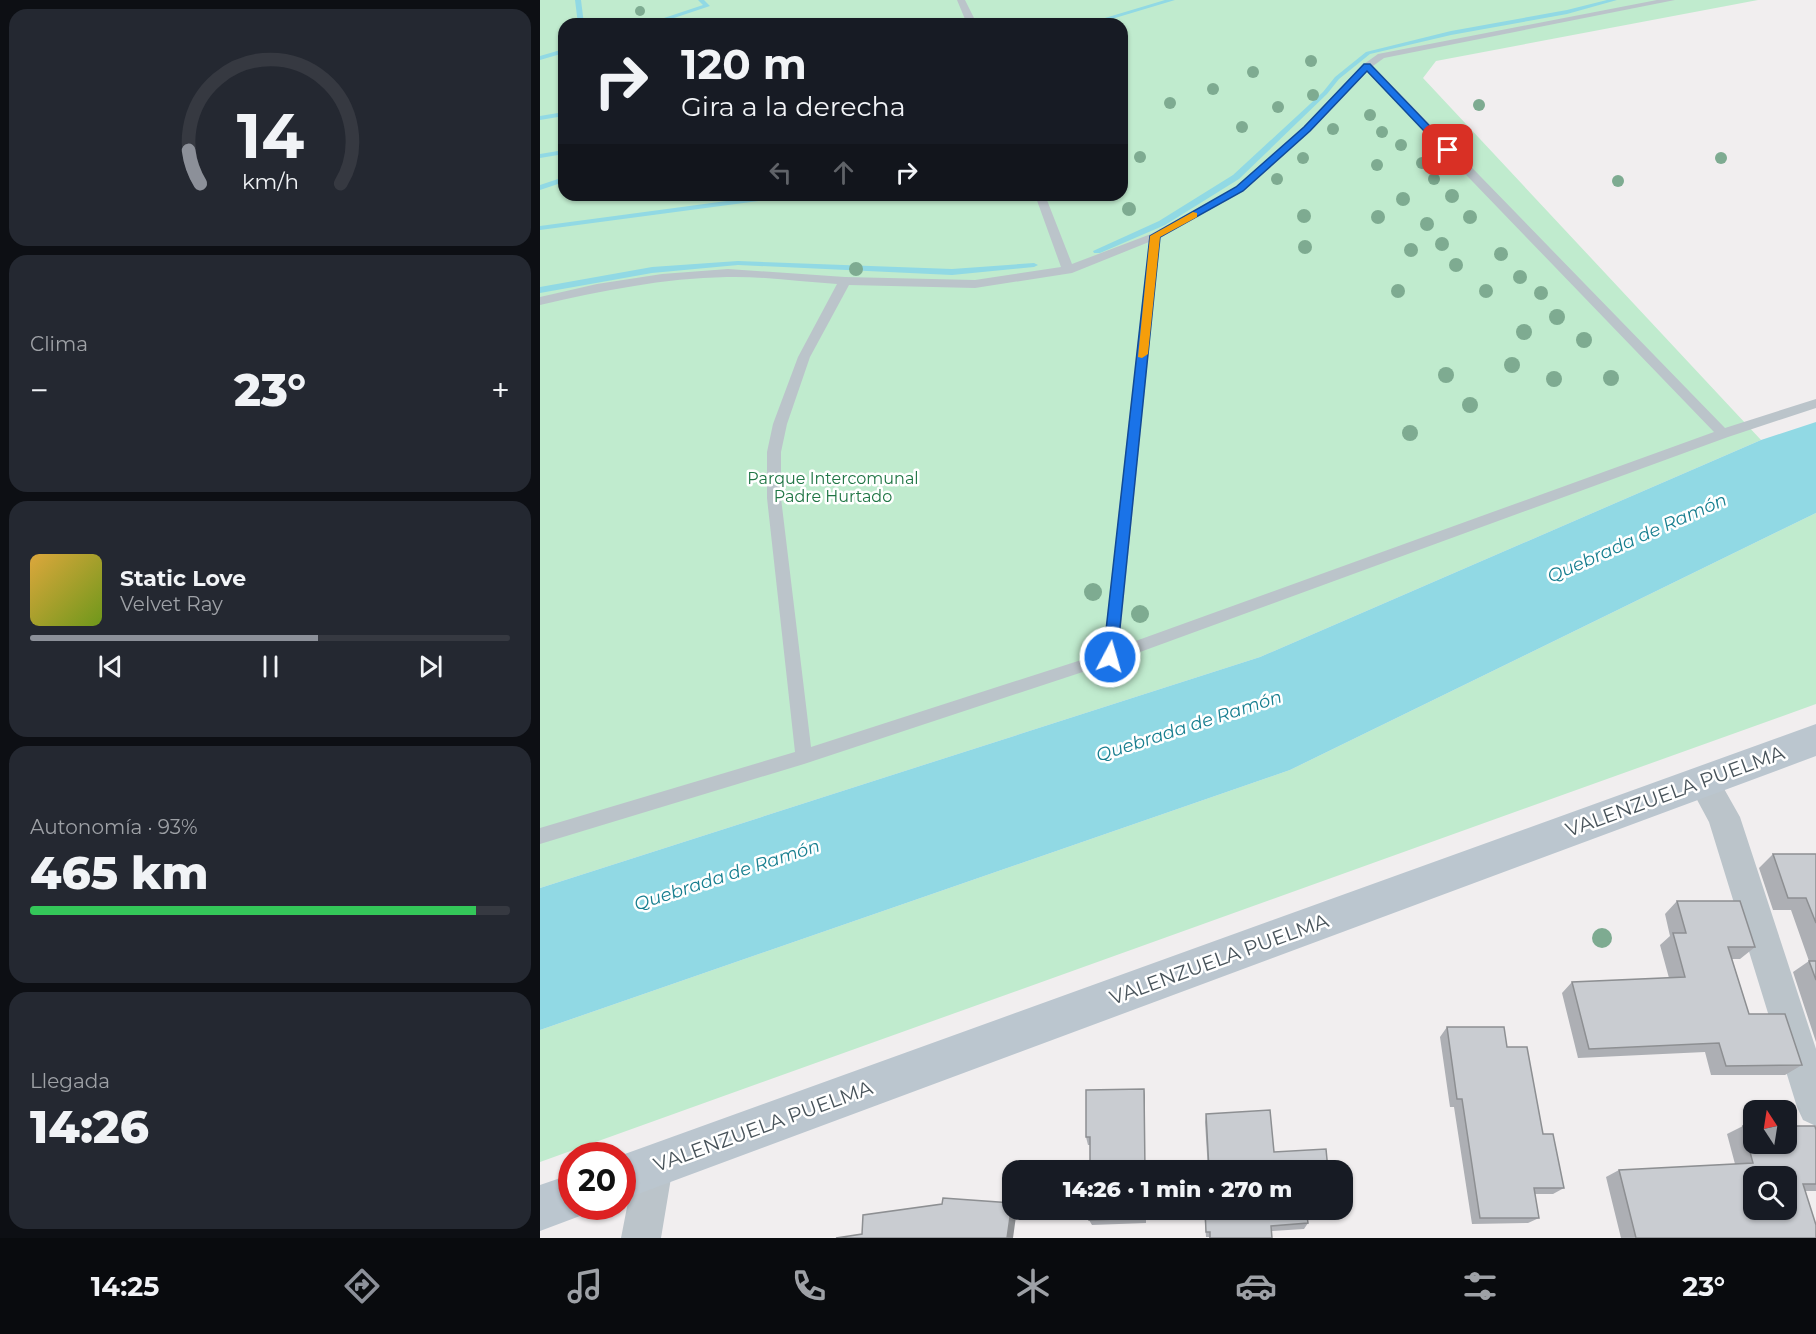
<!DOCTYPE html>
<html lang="es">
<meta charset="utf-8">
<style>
body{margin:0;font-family:Montserrat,sans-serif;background:#242831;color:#f1f3f6;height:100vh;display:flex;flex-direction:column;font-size:22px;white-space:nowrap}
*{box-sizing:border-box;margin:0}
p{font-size:20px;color:#9ea1a6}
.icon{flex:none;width:33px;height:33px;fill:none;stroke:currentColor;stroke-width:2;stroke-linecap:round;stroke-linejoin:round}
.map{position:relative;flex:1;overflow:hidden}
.drawer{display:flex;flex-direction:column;gap:9px;padding:9px;background:#0d0f14;width:540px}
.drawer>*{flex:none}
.top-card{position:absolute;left:18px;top:18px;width:570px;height:183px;border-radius:18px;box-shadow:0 2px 4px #0004;background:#171b24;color:#f1f3f6;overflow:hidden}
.needle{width:39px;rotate:348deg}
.controls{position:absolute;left:1203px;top:1100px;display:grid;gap:12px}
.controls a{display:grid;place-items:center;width:54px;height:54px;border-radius:12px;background:#171b24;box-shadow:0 2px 4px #0004;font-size:30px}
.speed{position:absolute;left:18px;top:1142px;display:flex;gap:12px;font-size:30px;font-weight:700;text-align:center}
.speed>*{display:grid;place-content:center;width:78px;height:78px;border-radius:50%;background:#171b24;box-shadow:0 2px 4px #0004;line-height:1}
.speed .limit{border:9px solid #d22;background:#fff;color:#111}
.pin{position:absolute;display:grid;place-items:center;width:51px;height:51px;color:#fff;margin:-26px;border-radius:12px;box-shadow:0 3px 9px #0006}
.me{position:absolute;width:66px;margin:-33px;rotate:6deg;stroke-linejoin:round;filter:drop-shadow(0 0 4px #0008)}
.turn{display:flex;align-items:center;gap:21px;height:126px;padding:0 24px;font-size:27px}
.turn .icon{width:78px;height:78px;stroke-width:2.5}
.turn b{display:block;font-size:42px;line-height:51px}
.lanes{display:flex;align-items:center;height:57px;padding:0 24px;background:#0003;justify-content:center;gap:30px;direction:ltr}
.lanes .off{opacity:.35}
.big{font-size:45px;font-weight:800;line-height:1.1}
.drawer .card{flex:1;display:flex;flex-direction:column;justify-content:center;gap:9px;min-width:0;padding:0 21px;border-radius:18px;background:#242831}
.drawer .dial{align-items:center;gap:0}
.dial svg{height:156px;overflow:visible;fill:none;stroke:#363941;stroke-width:7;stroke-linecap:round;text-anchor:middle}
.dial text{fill:#f1f3f6;stroke:none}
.song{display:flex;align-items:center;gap:18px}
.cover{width:72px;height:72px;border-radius:9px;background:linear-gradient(135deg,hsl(40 70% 55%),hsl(80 70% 35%))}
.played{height:6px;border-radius:3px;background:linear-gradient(90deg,#8c9099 60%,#363941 60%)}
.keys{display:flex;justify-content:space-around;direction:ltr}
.heat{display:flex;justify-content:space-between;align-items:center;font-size:33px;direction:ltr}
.charge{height:9px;border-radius:4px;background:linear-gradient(90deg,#34c759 93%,#363941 0)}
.trip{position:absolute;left:462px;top:1160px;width:351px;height:60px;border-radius:18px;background:#171b24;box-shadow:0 2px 4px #0004;font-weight:800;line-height:60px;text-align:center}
.dock{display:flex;height:96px;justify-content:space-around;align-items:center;background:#090b0e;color:#9ea1a6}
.dock .icon{width:42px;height:42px}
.dock .current{color:#8c9099}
.dock b{font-size:27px;color:#f1f3f6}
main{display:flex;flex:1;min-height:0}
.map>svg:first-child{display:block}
.green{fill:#c0ebce;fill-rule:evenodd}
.water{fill:#91d9e4}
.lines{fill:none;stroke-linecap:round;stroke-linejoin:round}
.stream{fill:#91d9e4;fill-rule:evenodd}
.lane{fill:#bbc4ca;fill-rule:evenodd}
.street{fill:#bbc4ca;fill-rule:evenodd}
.secondary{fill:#bbc6cf;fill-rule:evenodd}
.tree{fill:#7eab91}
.wall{fill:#adafb4}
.shaded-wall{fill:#8d8f92}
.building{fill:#c9ccd1;stroke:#8d8f92;stroke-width:1.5;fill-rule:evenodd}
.route{fill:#1a73e8;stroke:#114b97;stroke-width:1.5}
.slow{fill:#f59e0b}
.labels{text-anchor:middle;stroke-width:5;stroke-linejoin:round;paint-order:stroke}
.park-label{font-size:16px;fill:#1f7544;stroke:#fff}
.water-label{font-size:18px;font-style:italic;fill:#177e8f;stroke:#fff}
.near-street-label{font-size:20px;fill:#48535a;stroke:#fff}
</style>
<main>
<section class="drawer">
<div class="card dial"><svg viewBox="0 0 100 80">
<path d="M14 69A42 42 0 1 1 86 69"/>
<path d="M14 69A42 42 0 0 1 8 52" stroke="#8c9099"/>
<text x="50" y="56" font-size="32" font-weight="700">14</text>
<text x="50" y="72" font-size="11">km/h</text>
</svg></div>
<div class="card"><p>Clima</p>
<div class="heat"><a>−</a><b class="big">23°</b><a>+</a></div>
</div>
<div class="card">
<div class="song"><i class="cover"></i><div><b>Static Love</b><p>Velvet Ray</p></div></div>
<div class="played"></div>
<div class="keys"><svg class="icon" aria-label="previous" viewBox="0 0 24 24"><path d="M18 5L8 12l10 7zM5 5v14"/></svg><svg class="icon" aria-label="pause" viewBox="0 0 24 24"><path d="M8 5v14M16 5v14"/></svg><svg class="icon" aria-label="next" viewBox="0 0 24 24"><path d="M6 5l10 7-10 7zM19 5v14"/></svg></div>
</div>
<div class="card"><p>Autonomía · 93%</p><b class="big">465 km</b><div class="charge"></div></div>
<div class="card"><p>Llegada</p><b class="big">14:26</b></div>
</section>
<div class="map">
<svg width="1276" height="1238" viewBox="0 0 1276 1238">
<rect width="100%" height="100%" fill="#f1eeef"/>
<path class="green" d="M0 0H1218L896 61 883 78 1221 440 720 657 0 888ZM24 24H582V195H24Z
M1276 513V704L0 1162V1030L750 770Z"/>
<path class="water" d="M1276 422V513L750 770 0 1030V888L720 657 1221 440Z"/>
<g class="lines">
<path class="stream" d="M35 0H41L44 24H38Z
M158 0H164L170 6 116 24H106L163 5Z
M625 0H635L555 24H545Z
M1067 0H1077L1027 14 911 35 830 54 799 79 787 94 699 179 625 225 560 253H554L553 251 619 221 693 175 783 92 795 77 826 52 911 31 1027 10Z
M24 49V53L0 60V56Z
M24 112V116L0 120V116Z
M24 150V154L0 158V154Z
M24 177V182L0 190V185Z
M232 195H253L249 197 0 230V226Z
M198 261 412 269 494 263 498 265 494 267 412 275 198 265 112 273 0 293V287L112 267Z"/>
<path class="lane" d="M417 0H425L437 24H427Z
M1117 0H1135L844 58 833 66 1185 428 1276 399V408L1188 437 570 663 264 764 0 844V828L255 752 227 498V452L233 424 258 357 297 284C261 282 223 276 187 277 124 278 61 291 0 305V297L57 284 122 274 188 269 305 277 435 280 521 267 495 195H505L532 264 611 234 696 187 763 127 824 64 838 54ZM827 72 1174 432 579 647 620 238 704 191 771 131ZM609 242 563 653 271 747 241 498V452L247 424 270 357 309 285 435 288 532 273Z"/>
<path class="street" d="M1163 767 1174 771 1200 817 1276 1049V1126L1263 1120 1257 1107 1169 822 1147 781 1152 771Z
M114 1147 128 1152 133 1166 121 1238H81L95 1166 100 1152Z"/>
<path class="secondary" d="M1276 724V756L82 1200V1155Z
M32 1174V1206H51L48 1213 0 1231V1185Z"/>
</g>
<g class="tree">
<circle cx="100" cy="11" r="5"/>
<circle cx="771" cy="61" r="6"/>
<circle cx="713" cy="72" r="6"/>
<circle cx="673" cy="89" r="6"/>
<circle cx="773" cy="95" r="6"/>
<circle cx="630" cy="103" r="6"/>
<circle cx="939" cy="105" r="6"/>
<circle cx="738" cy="107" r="6"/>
<circle cx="830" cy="115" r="6"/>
<circle cx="702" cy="127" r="6"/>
<circle cx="793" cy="129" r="6"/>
<circle cx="842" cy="132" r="6"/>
<circle cx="861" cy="145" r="6"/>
<circle cx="600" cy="157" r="6"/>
<circle cx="763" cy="158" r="6"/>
<circle cx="1181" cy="158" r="6"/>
<circle cx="882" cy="163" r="6"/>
<circle cx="837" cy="165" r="6"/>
<circle cx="737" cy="179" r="6"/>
<circle cx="894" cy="179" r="6"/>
<circle cx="1078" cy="181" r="6"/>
<circle cx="912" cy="196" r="7"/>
<circle cx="863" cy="199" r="7"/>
<circle cx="589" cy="209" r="7"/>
<circle cx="764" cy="216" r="7"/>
<circle cx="838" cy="217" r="7"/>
<circle cx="930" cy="217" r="7"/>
<circle cx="887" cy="224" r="7"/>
<circle cx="902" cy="244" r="7"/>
<circle cx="765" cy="247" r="7"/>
<circle cx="871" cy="250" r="7"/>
<circle cx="961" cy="254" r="7"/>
<circle cx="916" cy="265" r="7"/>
<circle cx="316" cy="269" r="7"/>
<circle cx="980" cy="277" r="7"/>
<circle cx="858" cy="291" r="7"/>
<circle cx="946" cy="291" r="7"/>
<circle cx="1001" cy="293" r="7"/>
<circle cx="1017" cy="317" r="8"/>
<circle cx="984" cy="332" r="8"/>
<circle cx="1044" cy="340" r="8"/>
<circle cx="972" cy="365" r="8"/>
<circle cx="906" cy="375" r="8"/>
<circle cx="1071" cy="378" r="8"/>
<circle cx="1014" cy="379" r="8"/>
<circle cx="930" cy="405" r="8"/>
<circle cx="870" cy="433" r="8"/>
<circle cx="553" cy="592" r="9"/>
<circle cx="600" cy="614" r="9"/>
<circle cx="1062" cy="938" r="10"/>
</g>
<path class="wall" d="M1233 854H1276V1042L1253 972 1269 961 1251 910H1233L1219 868Z
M1137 901 1215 947 1200 959H1192L1209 1014 1262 1065 1245 1075H1171L1165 1052 1038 1058 1022 993 1032 982 1129 978 1120 945 1130 936 1125 914Z
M907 1027 967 1047 1024 1188 1013 1194H995L999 1218 988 1223 932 1224 914 1107H910L900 1037Z
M604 1089 605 1098 550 1145H548L546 1137Z
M666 1114 734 1152 788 1170H668L665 1122Z
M1203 1126 1276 1130V1191H1265L1276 1238H1081L1066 1177 1079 1170 1195 1164 1187 1134Z
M606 1209V1223L552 1225 549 1220Z
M664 1209H766L768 1223 764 1229 732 1231V1238H669V1237H666Z"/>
<path class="shaded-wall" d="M604 1089 605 1098V1170Z
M472 1203V1209H477L473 1238H467Z"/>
<path class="building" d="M1233 854H1276V923L1266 898H1248Z
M1137 901H1200L1215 947H1188L1209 1014H1245L1262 1065 1186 1066 1179 1043 1049 1049 1032 982 1145 977 1133 933H1146Z
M1269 961H1276V980Z
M907 1027H964L967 1047H987L1003 1134H1013L1024 1188H994L999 1218H940L922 1099H917Z
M604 1089 605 1170H550V1137H546V1090Z
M730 1110 734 1152 786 1149 788 1170H669L666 1114Z
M1203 1126H1214V1143H1246V1126H1275L1276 1130V1184H1263L1276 1225V1238H1096L1079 1170 1213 1163ZM1214 1176H1246V1209H1214Z
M403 1198 472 1203 467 1238H296L322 1234 323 1215 402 1204Z
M550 1209H605V1218L549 1220Z
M665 1209H766L768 1223 731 1226 732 1238H670V1232H666Z"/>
<path class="route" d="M824 64H830L911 148V152H904L827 71 770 131 703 191 620 237 577 657 570 663 565 661 563 657 610 236 696 187 764 127Z"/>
<path class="slow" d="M653 212 657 213V217L620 237 608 354 602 358 598 357 610 236Z"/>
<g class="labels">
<g class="park-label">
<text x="293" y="484">Parque Intercomunal<tspan x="293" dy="18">Padre Hurtado</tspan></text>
</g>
<g class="water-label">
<text transform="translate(1097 538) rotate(-24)" y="6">Quebrada de Ramón</text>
<text transform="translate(649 726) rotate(-18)" y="6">Quebrada de Ramón</text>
<text transform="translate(187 875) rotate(-18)" y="6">Quebrada de Ramón</text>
</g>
<g class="near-street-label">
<text transform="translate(1135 791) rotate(-20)" y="7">VALENZUELA PUELMA</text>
<text transform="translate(679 959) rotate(-20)" y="7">VALENZUELA PUELMA</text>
<text transform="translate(223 1126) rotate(-20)" y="7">VALENZUELA PUELMA</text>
</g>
</g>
</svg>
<div class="controls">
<a><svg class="needle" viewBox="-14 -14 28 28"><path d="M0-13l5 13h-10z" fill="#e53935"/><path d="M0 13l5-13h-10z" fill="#9ea1a6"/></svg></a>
<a><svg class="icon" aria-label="search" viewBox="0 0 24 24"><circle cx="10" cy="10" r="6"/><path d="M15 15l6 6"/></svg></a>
</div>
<div class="speed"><div class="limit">20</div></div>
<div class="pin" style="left:908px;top:150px;background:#d93025"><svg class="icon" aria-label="arrive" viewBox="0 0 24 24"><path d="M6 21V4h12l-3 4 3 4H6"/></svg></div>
<svg class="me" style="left:570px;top:657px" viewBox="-20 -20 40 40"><circle r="17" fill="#1a73e8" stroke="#fff" stroke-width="3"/><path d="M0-11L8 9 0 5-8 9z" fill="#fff"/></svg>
<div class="trip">14:26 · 1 min · 270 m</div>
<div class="top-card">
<div class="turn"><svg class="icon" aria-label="right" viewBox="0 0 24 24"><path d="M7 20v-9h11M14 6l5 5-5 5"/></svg><div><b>120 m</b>Gira a la derecha</div></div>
<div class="lanes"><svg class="icon off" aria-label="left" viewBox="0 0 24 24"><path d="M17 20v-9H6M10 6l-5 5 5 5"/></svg><svg class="icon off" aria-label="ahead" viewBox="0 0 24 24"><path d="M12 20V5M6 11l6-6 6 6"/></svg><svg class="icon" aria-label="right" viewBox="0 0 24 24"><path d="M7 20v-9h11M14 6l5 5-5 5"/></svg></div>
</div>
</div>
</main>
<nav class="dock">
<b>14:25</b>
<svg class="icon current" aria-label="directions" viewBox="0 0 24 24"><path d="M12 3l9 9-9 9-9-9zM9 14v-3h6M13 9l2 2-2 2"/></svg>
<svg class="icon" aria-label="music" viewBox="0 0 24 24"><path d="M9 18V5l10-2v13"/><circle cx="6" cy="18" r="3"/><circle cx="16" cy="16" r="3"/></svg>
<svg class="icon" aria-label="phone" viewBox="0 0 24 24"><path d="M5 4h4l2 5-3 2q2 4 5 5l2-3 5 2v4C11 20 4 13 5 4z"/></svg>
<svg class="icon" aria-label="climate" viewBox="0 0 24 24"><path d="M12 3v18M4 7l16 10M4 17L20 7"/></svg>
<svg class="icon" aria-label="car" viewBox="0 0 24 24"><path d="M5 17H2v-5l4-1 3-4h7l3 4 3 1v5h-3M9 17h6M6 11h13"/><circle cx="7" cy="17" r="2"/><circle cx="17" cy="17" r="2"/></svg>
<svg class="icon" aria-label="filters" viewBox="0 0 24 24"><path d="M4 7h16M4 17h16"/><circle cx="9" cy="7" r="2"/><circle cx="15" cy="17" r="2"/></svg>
<b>23°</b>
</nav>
